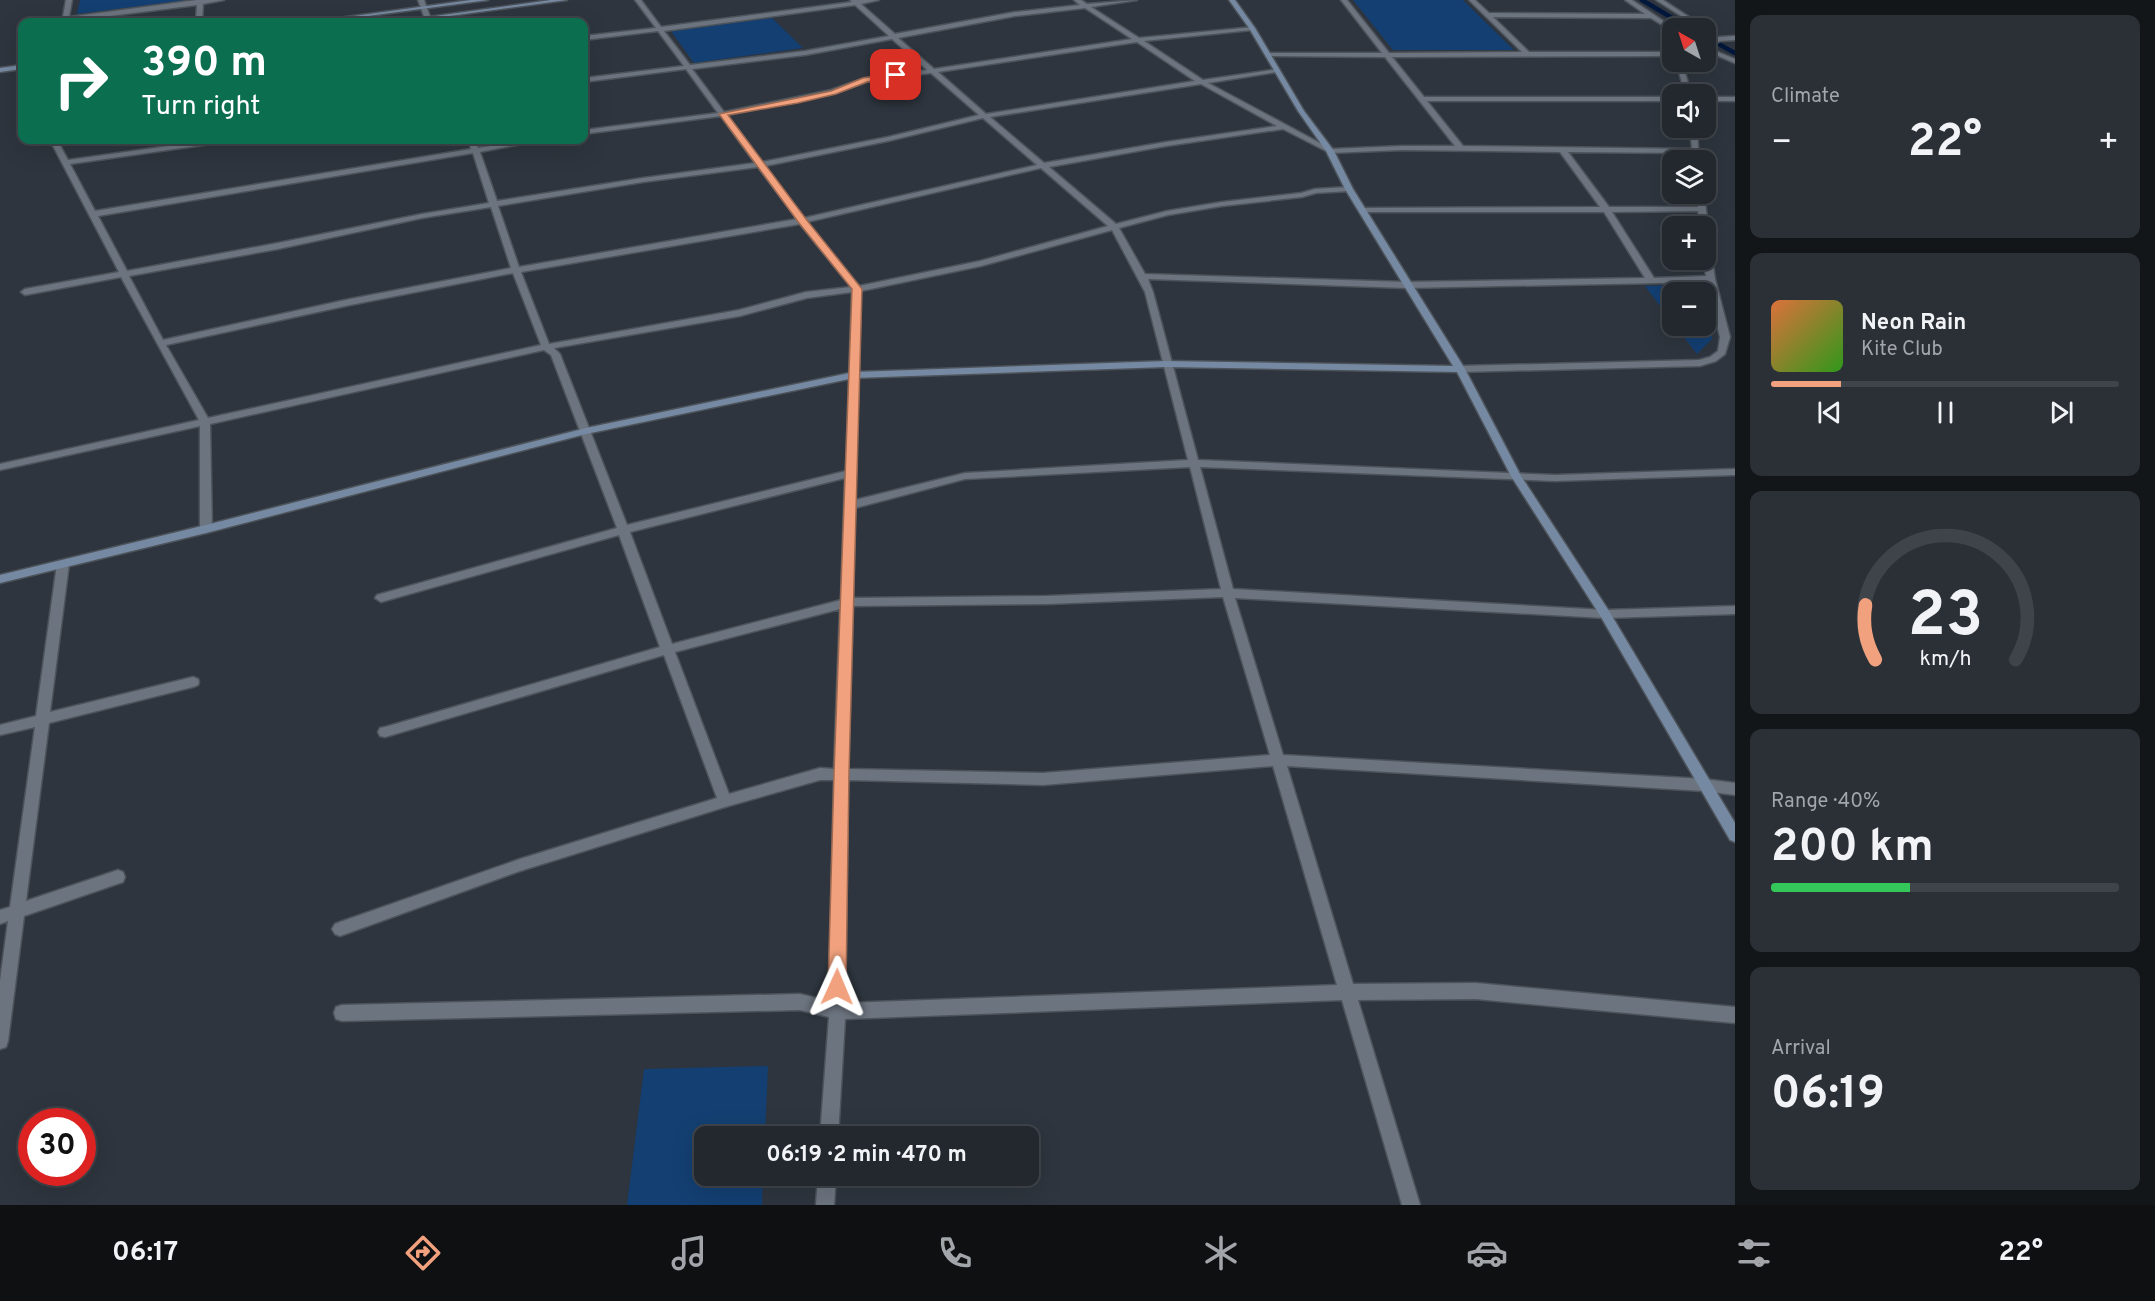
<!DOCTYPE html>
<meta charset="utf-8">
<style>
body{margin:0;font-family:Overpass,sans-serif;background:#2a3036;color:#f1f3f6;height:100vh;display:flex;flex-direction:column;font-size:22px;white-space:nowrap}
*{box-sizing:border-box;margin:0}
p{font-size:20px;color:#a2a6aa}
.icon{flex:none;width:33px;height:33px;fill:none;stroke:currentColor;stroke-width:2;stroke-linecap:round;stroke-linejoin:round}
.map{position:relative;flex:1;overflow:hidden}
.details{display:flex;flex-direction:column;gap:15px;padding:15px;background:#131619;width:420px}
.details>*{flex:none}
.guide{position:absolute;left:18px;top:18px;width:570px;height:126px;border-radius:12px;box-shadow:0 6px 24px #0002,0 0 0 2px #3f444a;background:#0b6e4f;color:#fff;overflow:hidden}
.needle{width:39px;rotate:321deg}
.tools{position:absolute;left:1662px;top:18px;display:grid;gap:12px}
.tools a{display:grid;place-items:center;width:54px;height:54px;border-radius:12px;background:#22282e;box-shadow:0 6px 24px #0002,0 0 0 2px #3f444a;font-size:30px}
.speed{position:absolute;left:18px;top:1108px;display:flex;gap:12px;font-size:30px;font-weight:700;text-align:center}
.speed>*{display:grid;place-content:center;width:78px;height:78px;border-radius:50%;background:#22282e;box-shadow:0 6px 24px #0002,0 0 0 2px #3f444a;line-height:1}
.speed .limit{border:9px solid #d22;background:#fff;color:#111}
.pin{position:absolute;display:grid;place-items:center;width:51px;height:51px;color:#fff;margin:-26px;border-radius:12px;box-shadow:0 3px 9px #0006}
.me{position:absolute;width:66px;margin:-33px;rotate:1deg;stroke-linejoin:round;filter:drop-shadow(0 0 4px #0008)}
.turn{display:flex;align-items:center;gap:21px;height:126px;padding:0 24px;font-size:27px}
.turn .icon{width:78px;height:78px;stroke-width:2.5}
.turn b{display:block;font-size:42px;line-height:51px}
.big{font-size:45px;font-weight:700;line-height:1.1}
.details .card{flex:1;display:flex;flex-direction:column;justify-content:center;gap:9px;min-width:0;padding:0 21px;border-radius:12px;background:#2a3036}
.details .dial{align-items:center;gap:0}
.dial svg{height:156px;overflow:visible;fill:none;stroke:#3f444a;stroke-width:7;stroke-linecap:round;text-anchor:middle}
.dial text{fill:#f1f3f6;stroke:none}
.song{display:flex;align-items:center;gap:18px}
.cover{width:72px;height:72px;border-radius:9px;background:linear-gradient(135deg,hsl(20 70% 55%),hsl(110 70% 35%))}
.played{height:6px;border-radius:3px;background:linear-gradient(90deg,#f1a17d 20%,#3f444a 20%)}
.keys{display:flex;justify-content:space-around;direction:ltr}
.heat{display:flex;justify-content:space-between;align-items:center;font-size:33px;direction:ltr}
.charge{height:9px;border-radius:4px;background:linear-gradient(90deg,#34c759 40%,#3f444a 0)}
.trip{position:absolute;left:694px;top:1126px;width:345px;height:60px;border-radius:12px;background:#22282e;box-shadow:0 6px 24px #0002,0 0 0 2px #3f444a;font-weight:700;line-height:60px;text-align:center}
.menu{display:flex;height:96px;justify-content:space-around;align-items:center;background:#0e1012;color:#a2a6aa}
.menu .icon{width:42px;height:42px}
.menu .selected{color:#f1a17d}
.menu b{font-size:27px;color:#f1f3f6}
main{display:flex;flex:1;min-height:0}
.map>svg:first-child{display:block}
.green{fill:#133f72}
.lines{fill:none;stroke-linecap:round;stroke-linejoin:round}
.stream{stroke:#00183c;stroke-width:4.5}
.street-casing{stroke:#4d535a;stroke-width:3}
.secondary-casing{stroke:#4d535a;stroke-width:3}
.street{fill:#6c747f;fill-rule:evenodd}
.secondary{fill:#7689a2;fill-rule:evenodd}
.route{fill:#f1a17d;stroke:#9d6951;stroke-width:1.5}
</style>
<main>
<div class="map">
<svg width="1735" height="1205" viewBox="0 0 1735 1205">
<rect width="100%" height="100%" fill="#2e353e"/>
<path class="green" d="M80 0H188L77 14Z
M1353 0H1463L1514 50H1393Z
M772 18 803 48 694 63 671 31Z
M1704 284 1711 319 1712 339 1697 354 1675 326H1706V292H1672V322L1645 286Z
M768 1066 765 1137H705V1176H763L762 1205H627L644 1069Z"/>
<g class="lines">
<path class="stream" d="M1642 0 1689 28
M1706 37 1735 53"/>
<g class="street-casing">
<path id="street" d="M66 0H72L69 17 197 0H224L203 4 202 22H196L197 5 62 22Z
M418 0H424L432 22H426Z
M635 0H641L661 27 852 2 850 0H879L861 4 895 34 1015 12 1080 5 1074 0H1081L1087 4 1137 0 1091 7 1139 38 1254 27 1252 30 1144 41 1203 80 1279 69 1280 70 1277 72 1208 83 1331 149 1402 146H1455L1385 57 1266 56V54L1268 53H1382L1341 0H1347L1389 53 1522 52 1469 0H1475L1489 13 1645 14 1625 0H1632L1674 28 1672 31 1670 30 1651 18 1493 17 1529 52H1672V56L1392 57 1424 97H1672V101H1427L1463 146 1692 149 1690 128H1697L1699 160H1693L1692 153 1568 152 1609 207H1698L1696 194H1704L1708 226 1706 228 1700 226 1698 211 1612 212 1654 278 1706 276 1704 260 1706 237H1709L1715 279 1730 337 1725 354 1716 361 1700 366 1460 372 1455 369 1460 366 1699 360 1710 357 1718 351 1720 337 1707 282 1406 288 1148 279 1153 292 1198 460 1555 475 1735 469V475L1555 481 1200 467 1233 589 1605 610 1735 606V614L1605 618 1235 598 1283 755 1704 779 1735 783V795L1704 791 1287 766 1353 984 1476 983 1735 1007V1023L1476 999 1358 1000 1420 1205H1402L1342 1000 845 1019 838 1137H820L829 1017 800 1010 342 1021 336 1019 334 1013 336 1007 342 1005 800 994 829 1001 834 780H820L725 807 520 871 340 936 335 934 332 929 335 924 340 922 520 859 717 798 664 655 385 737 380 736 378 732 380 728 385 727 660 647 619 535 381 602 375 598 377 595 617 528 551 355 544 350 210 424 212 529 206 533 200 529V426L0 470V464L199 420 121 277 25 295 21 292 25 289 119 272 50 140H57L68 160 212 140H228L224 142 70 164 95 211 471 149 469 140H475L478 148 527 140H541L480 152 497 201 643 178 755 163 721 116 584 134V130L718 113 686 69 584 82V78L684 66 658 31 584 40V36L656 28ZM855 5 889 36 805 51 690 65 664 31ZM1085 8 1132 39 934 69 898 38 1015 16ZM892 39 927 70 865 78 831 90 724 112 692 69 805 55ZM1137 42 1195 81 986 114 938 72ZM931 73 979 115 888 137 762 162 727 115 833 94 866 82ZM1201 84 1277 126 1166 142 1044 163 990 117ZM983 118 1037 165 804 218 765 166 888 141ZM1283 129 1330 153 1402 150 1560 152 1600 207 1363 208 1359 210 1363 212H1604L1645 278 1406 282 1145 274 1119 228 1168 215 1222 206 1302 197 1316 193 1349 191 1353 189 1349 187 1315 189 1301 193 1222 202 1167 211 1116 224 1049 167 1166 146ZM473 153 489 203 422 214 278 243 127 271 98 216ZM758 167 797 219 519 267 498 206 643 182ZM1041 168 1108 226 980 261 859 286 807 222ZM491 207 511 268 350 299 163 340 129 276 278 249 422 218ZM800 224 851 287 806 292 739 310 549 344 521 272ZM1112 230 1145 292 1188 460 965 473 855 500 861 291 981 266ZM513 273 541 345 208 418 166 345 350 305ZM852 292 846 471 627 525 560 354 554 348 740 316 807 298ZM1190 467 1221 589 1047 596 853 598 855 508 965 479ZM845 478 841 600 672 644 630 532ZM1223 597 1270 755 1043 773 848 769 853 606 1047 604ZM840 609 834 769 820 768 729 794 675 652ZM1273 766 1337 985 845 1003 848 780 1043 785Z
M1656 0H1663L1706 28H1700Z
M1735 36V40L1720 41 1706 47V43L1719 37Z
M1706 47 1735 59V63L1706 51Z
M1679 62H1685V72L1691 94H1685L1679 72Z
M1706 97H1735V101H1706Z
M63 560 69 564 50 712 193 677 198 679 199 682 198 685 193 687 49 723 26 901 118 870 123 872 125 877 123 882 24 916 8 1041 6 1047 0 1049V981L8 921 0 924V910L10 907 35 727 0 735V725L36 716 57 564Z
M818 1176H836L834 1205H816Z"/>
</g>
<g class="secondary-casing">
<path id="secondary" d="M471 0H488L323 22H310Z
M551 0H567L405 22H392Z
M1229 0H1235L1255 28 1304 111 1334 151 1353 189 1465 369 1521 476 1609 611 1735 823V842L1730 840 1601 617 1511 476 1457 372 1166 367 854 378 586 434 206 533 0 583V575L206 525 586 428 854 372 1166 361 1453 366 1345 189 1326 151 1298 111 1249 28Z
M22 65V69L0 72V68Z"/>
</g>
<use href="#street" class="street"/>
<use href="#secondary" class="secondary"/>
</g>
<path class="route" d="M896 73 898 74V77L867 82 836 94 798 103 728 115 806 219 862 289 849 773 846 987 844 994 837 996 831 994 828 987 834 773 852 289 799 223 719 114 831 91 863 78Z"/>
</svg>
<div class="tools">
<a><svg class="needle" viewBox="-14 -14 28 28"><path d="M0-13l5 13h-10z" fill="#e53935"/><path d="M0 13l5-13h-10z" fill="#a2a6aa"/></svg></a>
<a><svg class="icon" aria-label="sound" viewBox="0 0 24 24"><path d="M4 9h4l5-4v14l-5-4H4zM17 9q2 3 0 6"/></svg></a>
<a><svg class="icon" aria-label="layers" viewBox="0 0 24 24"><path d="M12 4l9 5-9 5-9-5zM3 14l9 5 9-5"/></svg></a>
<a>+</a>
<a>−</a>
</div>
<div class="speed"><div class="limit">30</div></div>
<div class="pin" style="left:896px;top:75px;background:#d93025"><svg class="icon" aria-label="arrive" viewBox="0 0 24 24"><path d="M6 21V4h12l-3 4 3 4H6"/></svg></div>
<svg class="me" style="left:837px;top:987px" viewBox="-20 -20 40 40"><path d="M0-17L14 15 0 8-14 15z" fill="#f1a17d" stroke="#fff" stroke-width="4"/></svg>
<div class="trip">06:19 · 2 min · 470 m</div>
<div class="guide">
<div class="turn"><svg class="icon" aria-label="right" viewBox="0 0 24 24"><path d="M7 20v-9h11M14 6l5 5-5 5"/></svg><div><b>390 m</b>Turn right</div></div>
</div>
</div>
<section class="details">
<div class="card"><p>Climate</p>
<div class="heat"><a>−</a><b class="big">22°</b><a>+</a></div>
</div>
<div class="card">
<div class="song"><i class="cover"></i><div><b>Neon Rain</b><p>Kite Club</p></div></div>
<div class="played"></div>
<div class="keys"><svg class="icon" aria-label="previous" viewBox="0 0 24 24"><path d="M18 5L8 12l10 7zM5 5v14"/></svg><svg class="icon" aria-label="pause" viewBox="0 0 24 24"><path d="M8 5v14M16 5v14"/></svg><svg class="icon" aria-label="next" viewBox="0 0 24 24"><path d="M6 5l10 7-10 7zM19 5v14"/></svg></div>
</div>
<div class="card dial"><svg viewBox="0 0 100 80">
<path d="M14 69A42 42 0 1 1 86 69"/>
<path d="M14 69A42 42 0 0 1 9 41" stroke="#f1a17d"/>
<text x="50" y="56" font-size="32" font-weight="700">23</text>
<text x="50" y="72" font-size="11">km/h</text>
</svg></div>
<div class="card"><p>Range · 40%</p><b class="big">200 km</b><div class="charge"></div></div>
<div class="card"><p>Arrival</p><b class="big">06:19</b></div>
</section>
</main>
<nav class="menu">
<b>06:17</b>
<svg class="icon selected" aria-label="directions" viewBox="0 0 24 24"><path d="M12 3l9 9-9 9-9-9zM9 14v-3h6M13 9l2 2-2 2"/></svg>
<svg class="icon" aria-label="music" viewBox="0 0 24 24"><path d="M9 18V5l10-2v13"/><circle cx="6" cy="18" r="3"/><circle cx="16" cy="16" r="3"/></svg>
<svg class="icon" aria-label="phone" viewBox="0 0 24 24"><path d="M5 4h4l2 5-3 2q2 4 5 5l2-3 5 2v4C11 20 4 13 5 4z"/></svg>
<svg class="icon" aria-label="climate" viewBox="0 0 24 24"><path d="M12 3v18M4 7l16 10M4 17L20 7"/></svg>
<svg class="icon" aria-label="car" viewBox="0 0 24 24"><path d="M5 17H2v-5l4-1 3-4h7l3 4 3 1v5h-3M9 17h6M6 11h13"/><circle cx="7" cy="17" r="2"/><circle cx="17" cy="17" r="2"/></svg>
<svg class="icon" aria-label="filters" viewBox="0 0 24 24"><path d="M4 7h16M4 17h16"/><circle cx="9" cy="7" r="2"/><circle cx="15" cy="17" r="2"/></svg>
<b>22°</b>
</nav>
